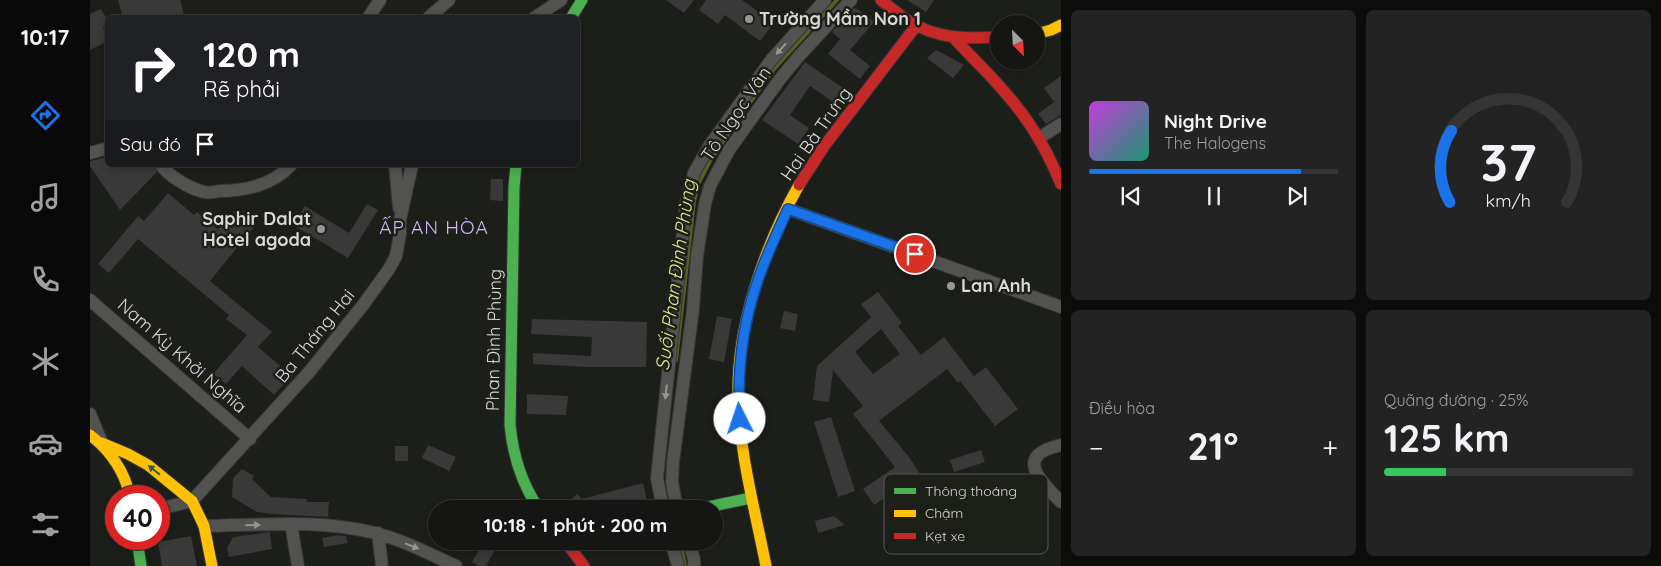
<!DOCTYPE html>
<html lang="vi">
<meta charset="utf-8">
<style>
body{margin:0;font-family:Quicksand,sans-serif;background:#222322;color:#f1f3f6;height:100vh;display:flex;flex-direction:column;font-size:19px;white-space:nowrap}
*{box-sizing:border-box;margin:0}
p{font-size:16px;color:#9d9fa0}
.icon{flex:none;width:28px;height:28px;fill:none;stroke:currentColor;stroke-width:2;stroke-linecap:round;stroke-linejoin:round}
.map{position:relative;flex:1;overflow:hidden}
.panel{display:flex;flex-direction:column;gap:10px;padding:10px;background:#0c0c0b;width:600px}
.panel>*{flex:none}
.guide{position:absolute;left:15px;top:15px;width:475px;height:152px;border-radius:8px;box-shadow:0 2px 8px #0003,0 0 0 1px #343534;background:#202124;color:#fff;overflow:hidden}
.needle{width:32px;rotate:156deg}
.fabs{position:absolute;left:900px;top:15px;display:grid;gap:10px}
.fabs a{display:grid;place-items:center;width:55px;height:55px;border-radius:50%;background:#151614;box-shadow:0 2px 8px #0003,0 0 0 1px #343534;font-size:25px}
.speed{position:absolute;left:15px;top:485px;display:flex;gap:10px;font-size:25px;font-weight:700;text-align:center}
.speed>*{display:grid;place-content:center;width:65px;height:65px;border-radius:50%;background:#151614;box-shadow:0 2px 8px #0003,0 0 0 1px #343534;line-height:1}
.speed .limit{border:8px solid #d22;background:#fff;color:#111}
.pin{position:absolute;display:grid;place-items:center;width:42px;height:42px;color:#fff;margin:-21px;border:2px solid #fff;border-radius:50%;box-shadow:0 1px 5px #0007}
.me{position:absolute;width:55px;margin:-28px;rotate:356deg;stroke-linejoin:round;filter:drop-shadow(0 0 4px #0008)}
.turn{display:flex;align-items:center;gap:18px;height:105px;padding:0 15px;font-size:22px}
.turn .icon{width:65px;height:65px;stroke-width:2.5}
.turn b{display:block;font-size:35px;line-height:42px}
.then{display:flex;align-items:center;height:48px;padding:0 15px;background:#0003;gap:10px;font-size:19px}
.big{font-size:38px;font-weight:800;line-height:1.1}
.panel .card{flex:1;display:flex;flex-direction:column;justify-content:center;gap:8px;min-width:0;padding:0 18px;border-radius:8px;background:#222322}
.panel .dial{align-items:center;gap:0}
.dial svg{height:130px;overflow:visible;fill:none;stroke:#343534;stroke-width:7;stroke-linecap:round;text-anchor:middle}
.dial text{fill:#f1f3f6;stroke:none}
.song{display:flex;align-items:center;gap:15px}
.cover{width:60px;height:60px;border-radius:8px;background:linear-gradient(135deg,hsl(290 70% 55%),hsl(160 70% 35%))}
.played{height:5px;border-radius:2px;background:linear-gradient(90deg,#1a73e8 85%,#343534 85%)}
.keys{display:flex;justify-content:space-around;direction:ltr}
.heat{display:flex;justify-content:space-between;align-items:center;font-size:28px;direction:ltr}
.charge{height:8px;border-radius:4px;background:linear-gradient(90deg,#34c759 25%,#343534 0)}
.panel .tiles{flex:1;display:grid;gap:10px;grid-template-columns:repeat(2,1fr)}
.trip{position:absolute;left:338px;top:500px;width:295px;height:50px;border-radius:25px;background:#151614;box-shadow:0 2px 8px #0003,0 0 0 1px #343534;font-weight:800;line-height:50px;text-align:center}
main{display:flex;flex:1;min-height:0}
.tab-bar{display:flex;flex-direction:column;width:90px;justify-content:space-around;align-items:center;background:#080908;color:#9d9fa0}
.tab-bar .icon{width:35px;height:35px}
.tab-bar .on{color:#1a73e8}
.tab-bar b{font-size:22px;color:#f1f3f6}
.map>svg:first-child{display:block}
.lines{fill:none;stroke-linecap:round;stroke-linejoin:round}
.stream{stroke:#566022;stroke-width:4}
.building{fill:#383938;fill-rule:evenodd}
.street-casing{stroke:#363735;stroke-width:14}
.fast-casing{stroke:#363735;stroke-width:13}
.slow-casing{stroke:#363735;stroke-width:13}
.jam-casing{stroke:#363735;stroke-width:13}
.street{stroke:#525250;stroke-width:12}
.fast{stroke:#4caf50;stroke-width:11}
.slow{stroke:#ffc107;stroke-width:11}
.jam{stroke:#c62828;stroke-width:11}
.oneway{fill:#969693}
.oneway2{fill:#326032}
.route-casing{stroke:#114b97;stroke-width:12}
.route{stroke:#1a73e8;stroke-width:9}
.poi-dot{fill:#979894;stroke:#1d1f19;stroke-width:2}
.labels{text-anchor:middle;stroke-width:5;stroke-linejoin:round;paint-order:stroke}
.poi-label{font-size:18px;font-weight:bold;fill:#d9dad6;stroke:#1d1f19;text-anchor:start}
.street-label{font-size:18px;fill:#d9dad6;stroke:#1d1f19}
.neighbourhood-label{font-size:19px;letter-spacing:1px;fill:#d1b7fd;stroke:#1d1f19}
.water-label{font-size:19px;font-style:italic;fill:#dcec8d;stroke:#1d1f19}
.key{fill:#1d1f19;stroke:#555752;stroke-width:1}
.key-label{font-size:14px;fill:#d9dad6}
</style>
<main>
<nav class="tab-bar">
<b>10:17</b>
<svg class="icon on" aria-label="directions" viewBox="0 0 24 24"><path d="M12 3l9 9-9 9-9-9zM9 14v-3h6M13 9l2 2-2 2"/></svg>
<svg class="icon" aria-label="music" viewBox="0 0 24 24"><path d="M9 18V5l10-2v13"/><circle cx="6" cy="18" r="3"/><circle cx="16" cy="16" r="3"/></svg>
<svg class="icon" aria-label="phone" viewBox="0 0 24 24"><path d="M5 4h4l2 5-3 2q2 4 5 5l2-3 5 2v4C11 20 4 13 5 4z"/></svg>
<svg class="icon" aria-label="climate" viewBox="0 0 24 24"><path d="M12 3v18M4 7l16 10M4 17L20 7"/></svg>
<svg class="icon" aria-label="car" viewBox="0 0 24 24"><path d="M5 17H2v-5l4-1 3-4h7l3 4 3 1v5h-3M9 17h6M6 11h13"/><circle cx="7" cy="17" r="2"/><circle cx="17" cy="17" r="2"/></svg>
<svg class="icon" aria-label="filters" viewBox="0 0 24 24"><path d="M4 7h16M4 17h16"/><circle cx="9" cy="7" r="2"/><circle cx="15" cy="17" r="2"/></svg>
</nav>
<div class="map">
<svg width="971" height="566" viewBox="0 0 971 566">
<rect width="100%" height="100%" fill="#1c1e1a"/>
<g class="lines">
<path class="stream" d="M586 360 604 201 608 184 621 159 653 112 684 69 747 0
M590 541 595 566"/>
</g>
<path class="building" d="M28 0H90L95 18H33Z
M576 0H604L594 13Z
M616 0H652L684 23 670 41 635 15 628 24 609 10Z
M817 0H844L836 12Z
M764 8 769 10 784 22 760 50 780 66 770 79 738 54 750 39 742 32Z
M11 9 18 21V26L13 28 18 41 0 50V14Z
M846 50 874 65 863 78 837 58Z
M715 62 753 88 743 102 720 86 700 115 719 128 708 144 672 120Z
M971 76V115L956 124 948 114 964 102 954 88Z
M18 157V165H63L67 172 30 210 0 166V161Z
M401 179H413V201L400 200Z
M78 193 104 215 107 212 128 229 144 211 164 227 120 281 182 332 168 347 202 376 184 395 152 366 136 384 123 374 157 335 136 319 139 315 48 239 19 273 8 264 48 216 54 221Z
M277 204 288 210 258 258 203 225 215 206 259 233Z
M788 292 812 323 808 326 831 355 854 337 884 376 896 367 928 409 905 426 870 381 868 383 857 369 789 421 819 457 838 486 823 496 815 484 784 505 773 489 805 467 763 414 773 406 743 370 739 402 723 400 727 366 781 317 771 304ZM791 329 810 354 783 374 765 352Z
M694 311 708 314 705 331 690 328Z
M627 316 642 319 634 362 619 359Z
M442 319 557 322 556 367H496L443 364V353L501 356 502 337 441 334Z
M437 394 478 396 476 415 437 414Z
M741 417 765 491 748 497 724 422Z
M338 445 366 457 359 471 332 458Z
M305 446H318V461H305Z
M891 450 895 462 864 472 860 460Z
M152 469 164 476 162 479 181 497 217 499V502H239L238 517 181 514 167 512 142 497 143 478Z
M553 483 559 509H472L487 494 492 499Z
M744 516 755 525 728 533 725 521Z
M180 532 182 549 139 557 137 548 143 537Z
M248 535 256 536 258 543 234 547 232 538Z
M101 536 107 566H72L68 542Z
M394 541H410L396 566H389L382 562Z"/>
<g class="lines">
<g class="street-casing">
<path id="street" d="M278 18 290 0
M338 18 359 0
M444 18 471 0
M949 138 971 124
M0 153 18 148
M71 165C78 176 101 189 114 192 118 193 125 192 129 191 154 191 183 185 201 165
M305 165 309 208
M698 209 971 307
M0 300 160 439
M0 414 12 443
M971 445C923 455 950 481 971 502
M69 509 102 501 220 371 273 305 299 269 306 256 310 234V220L322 165
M573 509 567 478 596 204 604 173 620 145 682 59 735 0
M587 509 582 482 583 462 603 309 607 256 615 204 620 186 639 150 690 79 709 56 761 0
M201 524 208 566
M114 526C171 525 229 519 285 533 313 540 340 554 366 566
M288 533 292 566
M581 541 588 566
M598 541 604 559V566"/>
</g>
<g class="fast-casing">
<path id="fast" d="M481 18 492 0
M426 165 424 187 420 425C423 456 431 483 449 509
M608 509 661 498
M47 539 51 566"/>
</g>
<g class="slow-casing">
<path id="slow" d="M946 34 961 30 971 25
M0 435C21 451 34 470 40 496
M12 443 38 454 58 465 102 501 114 526 122 566
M676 566C665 510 649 452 648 394 647 325 675 245 709 185"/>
</g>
<g class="jam-casing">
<path id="jam" d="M791 0C800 7 809 15 819 21 846 39 877 39 909 37
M863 37C881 57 901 75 918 96 941 122 958 152 971 184
M709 185 735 145 826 26
M475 541 494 566"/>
</g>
<use href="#street" class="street"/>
<use href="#fast" class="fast"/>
<use href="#slow" class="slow"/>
<use href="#jam" class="jam"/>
</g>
<defs><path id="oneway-solid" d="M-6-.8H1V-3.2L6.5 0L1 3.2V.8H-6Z" transform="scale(1.25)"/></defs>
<g class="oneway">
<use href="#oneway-solid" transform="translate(691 49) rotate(132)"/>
<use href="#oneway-solid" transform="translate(576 392) rotate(96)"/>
<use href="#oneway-solid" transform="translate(163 525) rotate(-1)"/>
<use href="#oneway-solid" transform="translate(322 546) rotate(21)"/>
</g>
<use class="oneway2" href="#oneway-solid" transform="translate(64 470) rotate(-142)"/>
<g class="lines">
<g class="route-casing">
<path id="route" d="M650 419C647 373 652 327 667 283 675 258 687 233 698 209L825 254"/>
</g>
<use href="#route" class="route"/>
</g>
<g class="poi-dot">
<circle cx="659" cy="19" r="5"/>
<circle cx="231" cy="229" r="5"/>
<circle cx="861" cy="286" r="5"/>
</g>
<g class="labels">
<g class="poi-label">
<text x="669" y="25">Trường Mầm Non 1</text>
<text x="221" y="225" text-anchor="end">Saphir Dalat<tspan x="221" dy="21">Hotel agoda</tspan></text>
<text x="871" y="292">Lan Anh</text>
</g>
<g class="street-label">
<text transform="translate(646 114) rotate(-56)" y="6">Tô Ngọc Vân</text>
<text transform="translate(726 134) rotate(-55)" y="6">Hai Bà Trưng</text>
<text transform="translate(225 336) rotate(-51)" y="6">Ba Tháng Hai</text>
<text transform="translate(404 340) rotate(-89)" y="6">Phan Đình Phùng</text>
<text transform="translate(92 356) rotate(41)" y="6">Nam Kỳ Khởi Nghĩa</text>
</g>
<g class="neighbourhood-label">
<text x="344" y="234">ẤP AN HÒA</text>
</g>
<g class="water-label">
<text transform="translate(585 275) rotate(-82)" y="7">Suối Phan Đình Phùng</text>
</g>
</g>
<rect x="794" y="474" width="164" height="80" rx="8" class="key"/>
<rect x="804" y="488" width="22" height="6" fill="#4caf50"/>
<rect x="804" y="510" width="22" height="7" fill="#ffc107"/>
<rect x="804" y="533" width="22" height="6" fill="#c62828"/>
<g class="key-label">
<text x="835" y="496">Thông thoáng</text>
<text x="835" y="518">Chậm</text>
<text x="835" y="541">Kẹt xe</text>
</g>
</svg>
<div class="fabs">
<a><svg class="needle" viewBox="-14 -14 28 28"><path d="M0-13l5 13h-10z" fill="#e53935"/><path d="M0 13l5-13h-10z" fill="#9d9fa0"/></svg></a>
</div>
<div class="speed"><div class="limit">40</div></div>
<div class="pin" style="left:825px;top:254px;background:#d93025"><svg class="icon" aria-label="arrive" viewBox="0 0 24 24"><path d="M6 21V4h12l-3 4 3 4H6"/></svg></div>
<svg class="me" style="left:650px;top:419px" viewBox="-20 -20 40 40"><circle r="19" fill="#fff"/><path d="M0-13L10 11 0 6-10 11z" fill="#1a73e8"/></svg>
<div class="trip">10:18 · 1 phút · 200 m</div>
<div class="guide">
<div class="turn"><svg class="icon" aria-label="right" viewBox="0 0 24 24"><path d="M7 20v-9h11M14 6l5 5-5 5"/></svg><div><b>120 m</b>Rẽ phải</div></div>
<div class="then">Sau đó<svg class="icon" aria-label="arrive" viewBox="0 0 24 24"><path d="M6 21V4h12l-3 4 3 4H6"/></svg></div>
</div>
</div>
<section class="panel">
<div class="tiles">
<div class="card">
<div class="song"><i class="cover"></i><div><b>Night Drive</b><p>The Halogens</p></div></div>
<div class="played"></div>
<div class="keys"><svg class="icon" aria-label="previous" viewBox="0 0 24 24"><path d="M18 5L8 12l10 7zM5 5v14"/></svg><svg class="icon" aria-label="pause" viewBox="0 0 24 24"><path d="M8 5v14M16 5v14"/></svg><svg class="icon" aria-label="next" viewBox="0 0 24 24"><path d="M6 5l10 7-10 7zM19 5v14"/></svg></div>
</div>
<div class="card dial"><svg viewBox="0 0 100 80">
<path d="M14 69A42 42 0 1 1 86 69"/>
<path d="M14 69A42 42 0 0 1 15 25" stroke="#1a73e8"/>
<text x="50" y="56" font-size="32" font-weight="700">37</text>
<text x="50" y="72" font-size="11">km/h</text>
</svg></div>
<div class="card"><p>Điều hòa</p>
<div class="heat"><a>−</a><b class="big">21°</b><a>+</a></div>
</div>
<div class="card"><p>Quãng đường · 25%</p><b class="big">125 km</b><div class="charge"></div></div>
</div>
</section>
</main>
